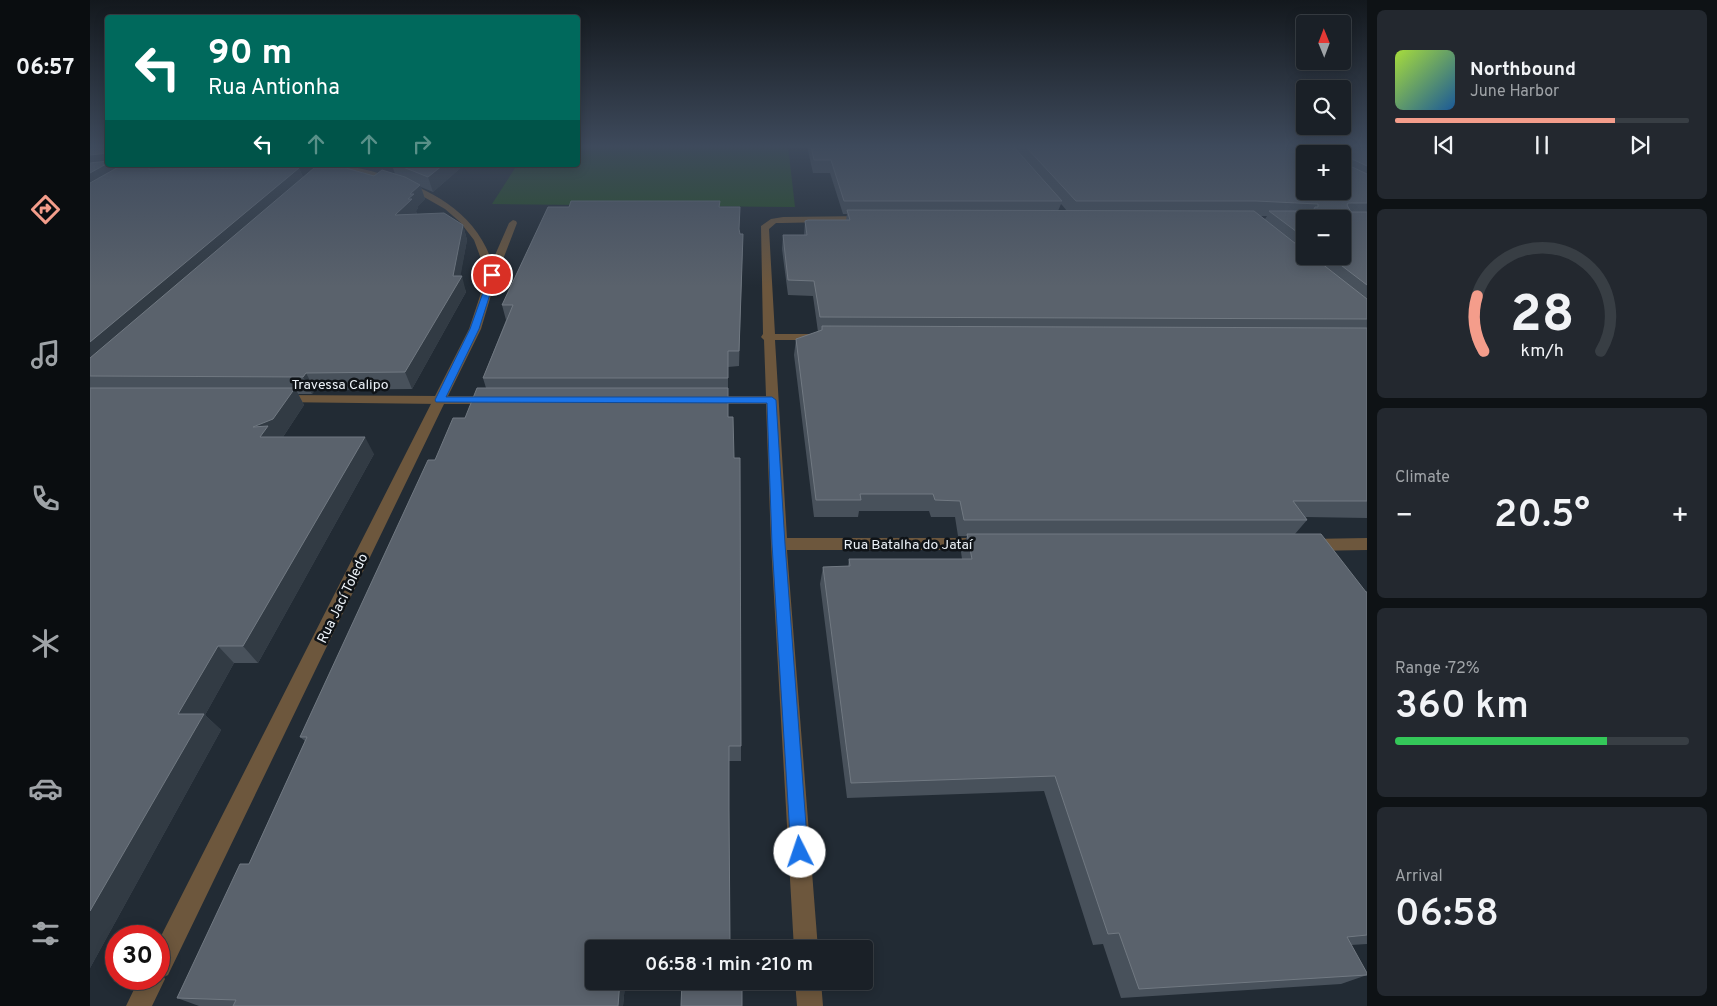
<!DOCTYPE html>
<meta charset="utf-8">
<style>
body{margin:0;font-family:Overpass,sans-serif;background:#23282f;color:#f1f3f6;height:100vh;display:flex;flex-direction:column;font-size:19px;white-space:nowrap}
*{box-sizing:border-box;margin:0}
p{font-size:16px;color:#9fa3a7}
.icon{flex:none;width:28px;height:28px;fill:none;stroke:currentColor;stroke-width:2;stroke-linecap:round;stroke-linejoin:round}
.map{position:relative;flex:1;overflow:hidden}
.panel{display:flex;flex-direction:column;gap:10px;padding:10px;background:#0e1215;width:350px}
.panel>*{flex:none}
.banner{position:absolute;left:15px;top:15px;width:475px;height:152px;border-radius:5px;box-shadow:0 2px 12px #0003,0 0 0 1px #383e44;background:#00695c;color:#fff;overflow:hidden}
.needle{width:32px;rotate:359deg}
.tools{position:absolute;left:1206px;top:15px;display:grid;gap:10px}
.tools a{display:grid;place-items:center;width:55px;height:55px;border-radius:5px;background:#1a2027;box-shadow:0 2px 12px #0003,0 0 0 1px #383e44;font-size:25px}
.speed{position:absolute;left:15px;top:925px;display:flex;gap:10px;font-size:25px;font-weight:700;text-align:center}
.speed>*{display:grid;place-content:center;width:65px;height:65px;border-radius:50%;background:#1a2027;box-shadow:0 2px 12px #0003,0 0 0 1px #383e44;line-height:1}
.speed .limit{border:8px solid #d22;background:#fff;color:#111}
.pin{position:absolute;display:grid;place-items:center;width:42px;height:42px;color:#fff;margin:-21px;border:2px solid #fff;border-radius:50%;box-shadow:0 1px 5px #0007}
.me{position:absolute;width:55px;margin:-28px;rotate:356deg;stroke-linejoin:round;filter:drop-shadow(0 0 4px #0008)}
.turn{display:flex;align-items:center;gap:18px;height:105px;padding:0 20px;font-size:22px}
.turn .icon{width:65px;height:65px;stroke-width:2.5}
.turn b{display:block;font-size:35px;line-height:42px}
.lanes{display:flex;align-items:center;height:48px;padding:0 20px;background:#0003;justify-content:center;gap:25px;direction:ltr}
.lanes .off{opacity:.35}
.big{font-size:38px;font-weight:600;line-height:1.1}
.panel .widget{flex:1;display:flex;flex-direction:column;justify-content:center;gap:8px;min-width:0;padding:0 18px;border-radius:8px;background:#23282f}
.panel .dial{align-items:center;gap:0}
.dial svg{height:130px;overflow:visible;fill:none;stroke:#383e44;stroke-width:7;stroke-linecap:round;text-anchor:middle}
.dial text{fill:#f1f3f6;stroke:none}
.song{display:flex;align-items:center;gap:15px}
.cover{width:60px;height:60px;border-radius:8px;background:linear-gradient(135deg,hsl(80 70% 55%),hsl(210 70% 35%))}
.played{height:5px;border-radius:2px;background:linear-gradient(90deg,#f49d8b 75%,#383e44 75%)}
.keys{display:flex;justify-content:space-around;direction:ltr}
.heat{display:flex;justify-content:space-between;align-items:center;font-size:28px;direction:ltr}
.charge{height:8px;border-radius:4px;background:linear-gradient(90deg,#34c759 72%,#383e44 0)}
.trip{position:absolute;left:495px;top:940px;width:288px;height:50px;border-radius:5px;background:#1a2027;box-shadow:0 2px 12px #0003,0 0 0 1px #383e44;font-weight:600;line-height:50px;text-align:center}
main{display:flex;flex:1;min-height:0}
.tabs{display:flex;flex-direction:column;width:90px;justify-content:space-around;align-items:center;background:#0a0d10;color:#9fa3a7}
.tabs .icon{width:35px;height:35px}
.tabs .current{color:#f49d8b}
.tabs b{font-size:22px;color:#f1f3f6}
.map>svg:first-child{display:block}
.green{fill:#245020}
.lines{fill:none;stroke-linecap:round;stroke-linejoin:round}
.service{fill:#6d573d;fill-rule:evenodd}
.minor{fill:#6d573d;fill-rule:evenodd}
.wall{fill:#48515b;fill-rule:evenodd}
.shaded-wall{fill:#323b44}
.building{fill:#5a626c;stroke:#717982;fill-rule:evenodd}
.route{fill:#1a73e8;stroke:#114b97}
.labels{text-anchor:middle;stroke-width:5;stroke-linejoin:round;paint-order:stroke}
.street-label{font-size:14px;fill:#ecf2f8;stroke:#0f1317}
</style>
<main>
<nav class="tabs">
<b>06:57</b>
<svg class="icon current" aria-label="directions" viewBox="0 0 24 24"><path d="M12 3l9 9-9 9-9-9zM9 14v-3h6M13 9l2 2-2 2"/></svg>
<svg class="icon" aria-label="music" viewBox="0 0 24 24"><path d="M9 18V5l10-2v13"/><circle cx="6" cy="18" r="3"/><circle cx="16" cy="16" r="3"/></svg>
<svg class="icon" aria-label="phone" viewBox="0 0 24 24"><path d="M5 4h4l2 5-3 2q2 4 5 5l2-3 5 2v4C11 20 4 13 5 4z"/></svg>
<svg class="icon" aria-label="climate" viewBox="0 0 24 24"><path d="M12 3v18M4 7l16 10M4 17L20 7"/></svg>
<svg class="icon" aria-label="car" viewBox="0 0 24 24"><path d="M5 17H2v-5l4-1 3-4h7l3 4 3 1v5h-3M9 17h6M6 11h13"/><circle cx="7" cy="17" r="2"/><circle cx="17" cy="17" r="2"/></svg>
<svg class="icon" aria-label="filters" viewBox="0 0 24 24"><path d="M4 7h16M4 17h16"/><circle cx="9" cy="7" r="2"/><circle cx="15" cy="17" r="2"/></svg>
</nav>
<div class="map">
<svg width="1277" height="1006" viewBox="0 0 1277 1006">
<rect width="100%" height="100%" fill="#222b34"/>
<path class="green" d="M488 146H698L705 207 402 204 427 165H488Z"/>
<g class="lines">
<path class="service" d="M191 395 350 396 356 400 350 404 186 402 185 399Z"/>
<path class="minor" d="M49 165H194L190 167 50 169 46 167Z
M242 165C260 165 278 170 295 175 342 189 386 213 402 262L419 223 423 220 426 221 427 223 407 275 391 329 358 396H403L409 400 403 404H354L78 975 74 977 75 979 62 1006H36L49 979H69V940L379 329 397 275 384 240 370 222 355 209 320 189Z
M775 216 778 217V221L693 223H686L679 229 685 334H731L737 337 731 340H685L697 538H893L899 540 901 544 899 548 893 550H697L728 949H704L681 544 676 404H619L613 400 619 396H676L674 340 671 337 673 334 671 226 681 219 693 217Z
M1277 538V550L1219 551 1213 549 1211 545 1213 541 1219 539Z
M705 981H731L733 1006H707Z"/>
</g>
<path class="wall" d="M0 146 32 165 25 166 27 168H209L213 177 284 176 305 174 302 165H374L343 192 331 187 335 199 328 206V208L326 211 327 214 373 225 377 240 370 276 376 292 322 389 225 390 222 394H208L214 405 193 437 284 454 168 663H144L115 715 131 730 0 968Z
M717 146H1277V518L1216 517 1217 520 1205 534 1276 592H1277V944L1261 945 1277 975 1251 984 1031 998 1013 944 1003 945 954 791 757 798 730 584 733 567 758 566 759 559H872L871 552 877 536H868L865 517H841L839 511H769L768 517H724L704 355 706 339 728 332 723 296 698 295 692 249 693 235H714L715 221 756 220 757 214H753L740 173H723ZM971 204 972 205 977 211H968ZM1170 216H1177L1175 219ZM1215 219 1252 256H1215Z
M630 207 649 231 650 234H653L649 366 638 367V417L651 746V761H639L504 981H652L592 985H535L533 1006H109L87 998 159 864 215 741 210 737 345 460 396 388 393 378 416 320 412 305Z"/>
<path class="shaded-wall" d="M18 153V165H32L25 166 30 174 0 192V155Z
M59 165H63L66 171 59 169Z
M353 165H374L343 192 338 177Z
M209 168 215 182 0 370V342Z
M330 185 335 199 328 206V208L326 211 327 214 305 215 318 199 320 194Z
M373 225 377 240 370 279 372 276 376 292 322 389 315 372 363 276Z
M216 373 225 390 222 394 213 377Z
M205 388 214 405 181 455 163 427Z
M275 437 284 454 168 663 153 646Z
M128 646 144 663 115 715 131 730 0 968V911L88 714Z
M530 981H534L535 985 533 1006H528Z"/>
<path class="building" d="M0 146H18V153L0 155Z
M721 146H923L972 201H754L741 160H724Z
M935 146H1277V166L1260 158H1258V165L1277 174V203H1258L1257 205 1261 212H1277V285L1239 256H1252V219H1215V238L1179 211H1223L1225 207H1228V204L1166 201H986ZM1215 154H1252V191H1215Z
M18 161V163L0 173V163Z
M32 165H59V169L209 168 0 342V183Z
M308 165H353L338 177Z
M224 168H256L284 176 292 170 315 177 330 185 320 194H324L318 199H322L305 215 354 213 373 225 363 276H372L315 372 216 373 213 377 0 376V358Z
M481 201H630L629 207H650L649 229 650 234H653L649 351H638V378H393L423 305H412L458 207H479Z
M757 210 1164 211 1215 251V256H1222L1277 299V319L730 317 724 281 698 280 693 235H717L715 221 718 220H760Z
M732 326 1277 328V501H1203L1217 520H874L870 501 845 500 843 494H770L771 500H726L706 339 732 330Z
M0 388H205L183 419 163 427 178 426 170 437H275L153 646H128L88 714H114L0 911Z
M387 388H638V417H643L644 458H650L651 746H639V809L640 946H653V949H504V981H530L528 1006H143L146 1000 87 998 150 864H159L217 737H210L338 460H345L363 418H375Z
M877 534H1231L1276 592H1277V935L1257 937 1277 973V975L1049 989 1029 933 1018 934 965 776 761 783 733 567 760 566 759 559H882Z
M592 981H652V1006H591Z"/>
<linearGradient id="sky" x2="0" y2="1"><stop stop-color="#13181d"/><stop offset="0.51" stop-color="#3e4a5c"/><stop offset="1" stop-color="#3e4a5c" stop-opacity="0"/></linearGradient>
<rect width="1277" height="287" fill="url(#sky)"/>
<path class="route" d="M400 273 406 275 389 329 356 397H682L686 400 695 544 718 852 716 858 710 861 704 858 701 852 682 544 677 403 346 402 345 400 380 329Z"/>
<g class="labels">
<g class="street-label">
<text x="250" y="389">Travessa Calipo</text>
<text x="818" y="549">Rua Batalha do Jataí</text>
<text transform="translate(252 598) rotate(-64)" y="5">Rua Jací Toledo</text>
</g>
</g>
</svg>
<div class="tools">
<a><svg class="needle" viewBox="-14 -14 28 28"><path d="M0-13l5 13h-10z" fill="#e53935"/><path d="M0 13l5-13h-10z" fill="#9fa3a7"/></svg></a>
<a><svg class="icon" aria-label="search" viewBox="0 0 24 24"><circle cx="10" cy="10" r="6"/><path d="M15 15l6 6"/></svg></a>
<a>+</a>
<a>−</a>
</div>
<div class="speed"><div class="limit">30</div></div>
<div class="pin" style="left:402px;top:275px;background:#d93025"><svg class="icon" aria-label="arrive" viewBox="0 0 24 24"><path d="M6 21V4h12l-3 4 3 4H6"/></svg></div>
<svg class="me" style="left:710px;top:852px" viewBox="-20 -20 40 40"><circle r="19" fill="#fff"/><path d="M0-13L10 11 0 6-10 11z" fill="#1a73e8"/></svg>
<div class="trip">06:58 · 1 min · 210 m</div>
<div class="banner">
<div class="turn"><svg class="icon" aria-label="left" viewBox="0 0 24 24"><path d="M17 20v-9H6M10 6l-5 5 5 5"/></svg><div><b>90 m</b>Rua Antionha</div></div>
<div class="lanes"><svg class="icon" aria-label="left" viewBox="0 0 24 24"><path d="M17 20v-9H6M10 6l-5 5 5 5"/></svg><svg class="icon off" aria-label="ahead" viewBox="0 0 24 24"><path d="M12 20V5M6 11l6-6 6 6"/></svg><svg class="icon off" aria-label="ahead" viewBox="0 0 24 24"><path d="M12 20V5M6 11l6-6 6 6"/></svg><svg class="icon off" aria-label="right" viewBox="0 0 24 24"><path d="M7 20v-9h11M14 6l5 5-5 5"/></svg></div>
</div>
</div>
<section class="panel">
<div class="widget">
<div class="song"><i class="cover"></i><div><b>Northbound</b><p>June Harbor</p></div></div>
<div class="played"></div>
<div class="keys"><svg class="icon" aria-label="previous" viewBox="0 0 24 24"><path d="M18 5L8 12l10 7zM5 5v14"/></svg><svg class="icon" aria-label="pause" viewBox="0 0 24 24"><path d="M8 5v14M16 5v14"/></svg><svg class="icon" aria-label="next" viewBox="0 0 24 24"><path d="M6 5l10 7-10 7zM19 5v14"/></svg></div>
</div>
<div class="widget dial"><svg viewBox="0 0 100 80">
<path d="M14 69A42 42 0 1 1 86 69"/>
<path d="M14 69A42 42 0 0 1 10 35" stroke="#f49d8b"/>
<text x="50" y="56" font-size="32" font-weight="700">28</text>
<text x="50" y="72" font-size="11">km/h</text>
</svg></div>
<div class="widget"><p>Climate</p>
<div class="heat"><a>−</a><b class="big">20.5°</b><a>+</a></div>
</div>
<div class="widget"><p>Range · 72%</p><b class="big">360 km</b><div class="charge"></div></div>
<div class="widget"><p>Arrival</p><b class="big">06:58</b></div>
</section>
</main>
